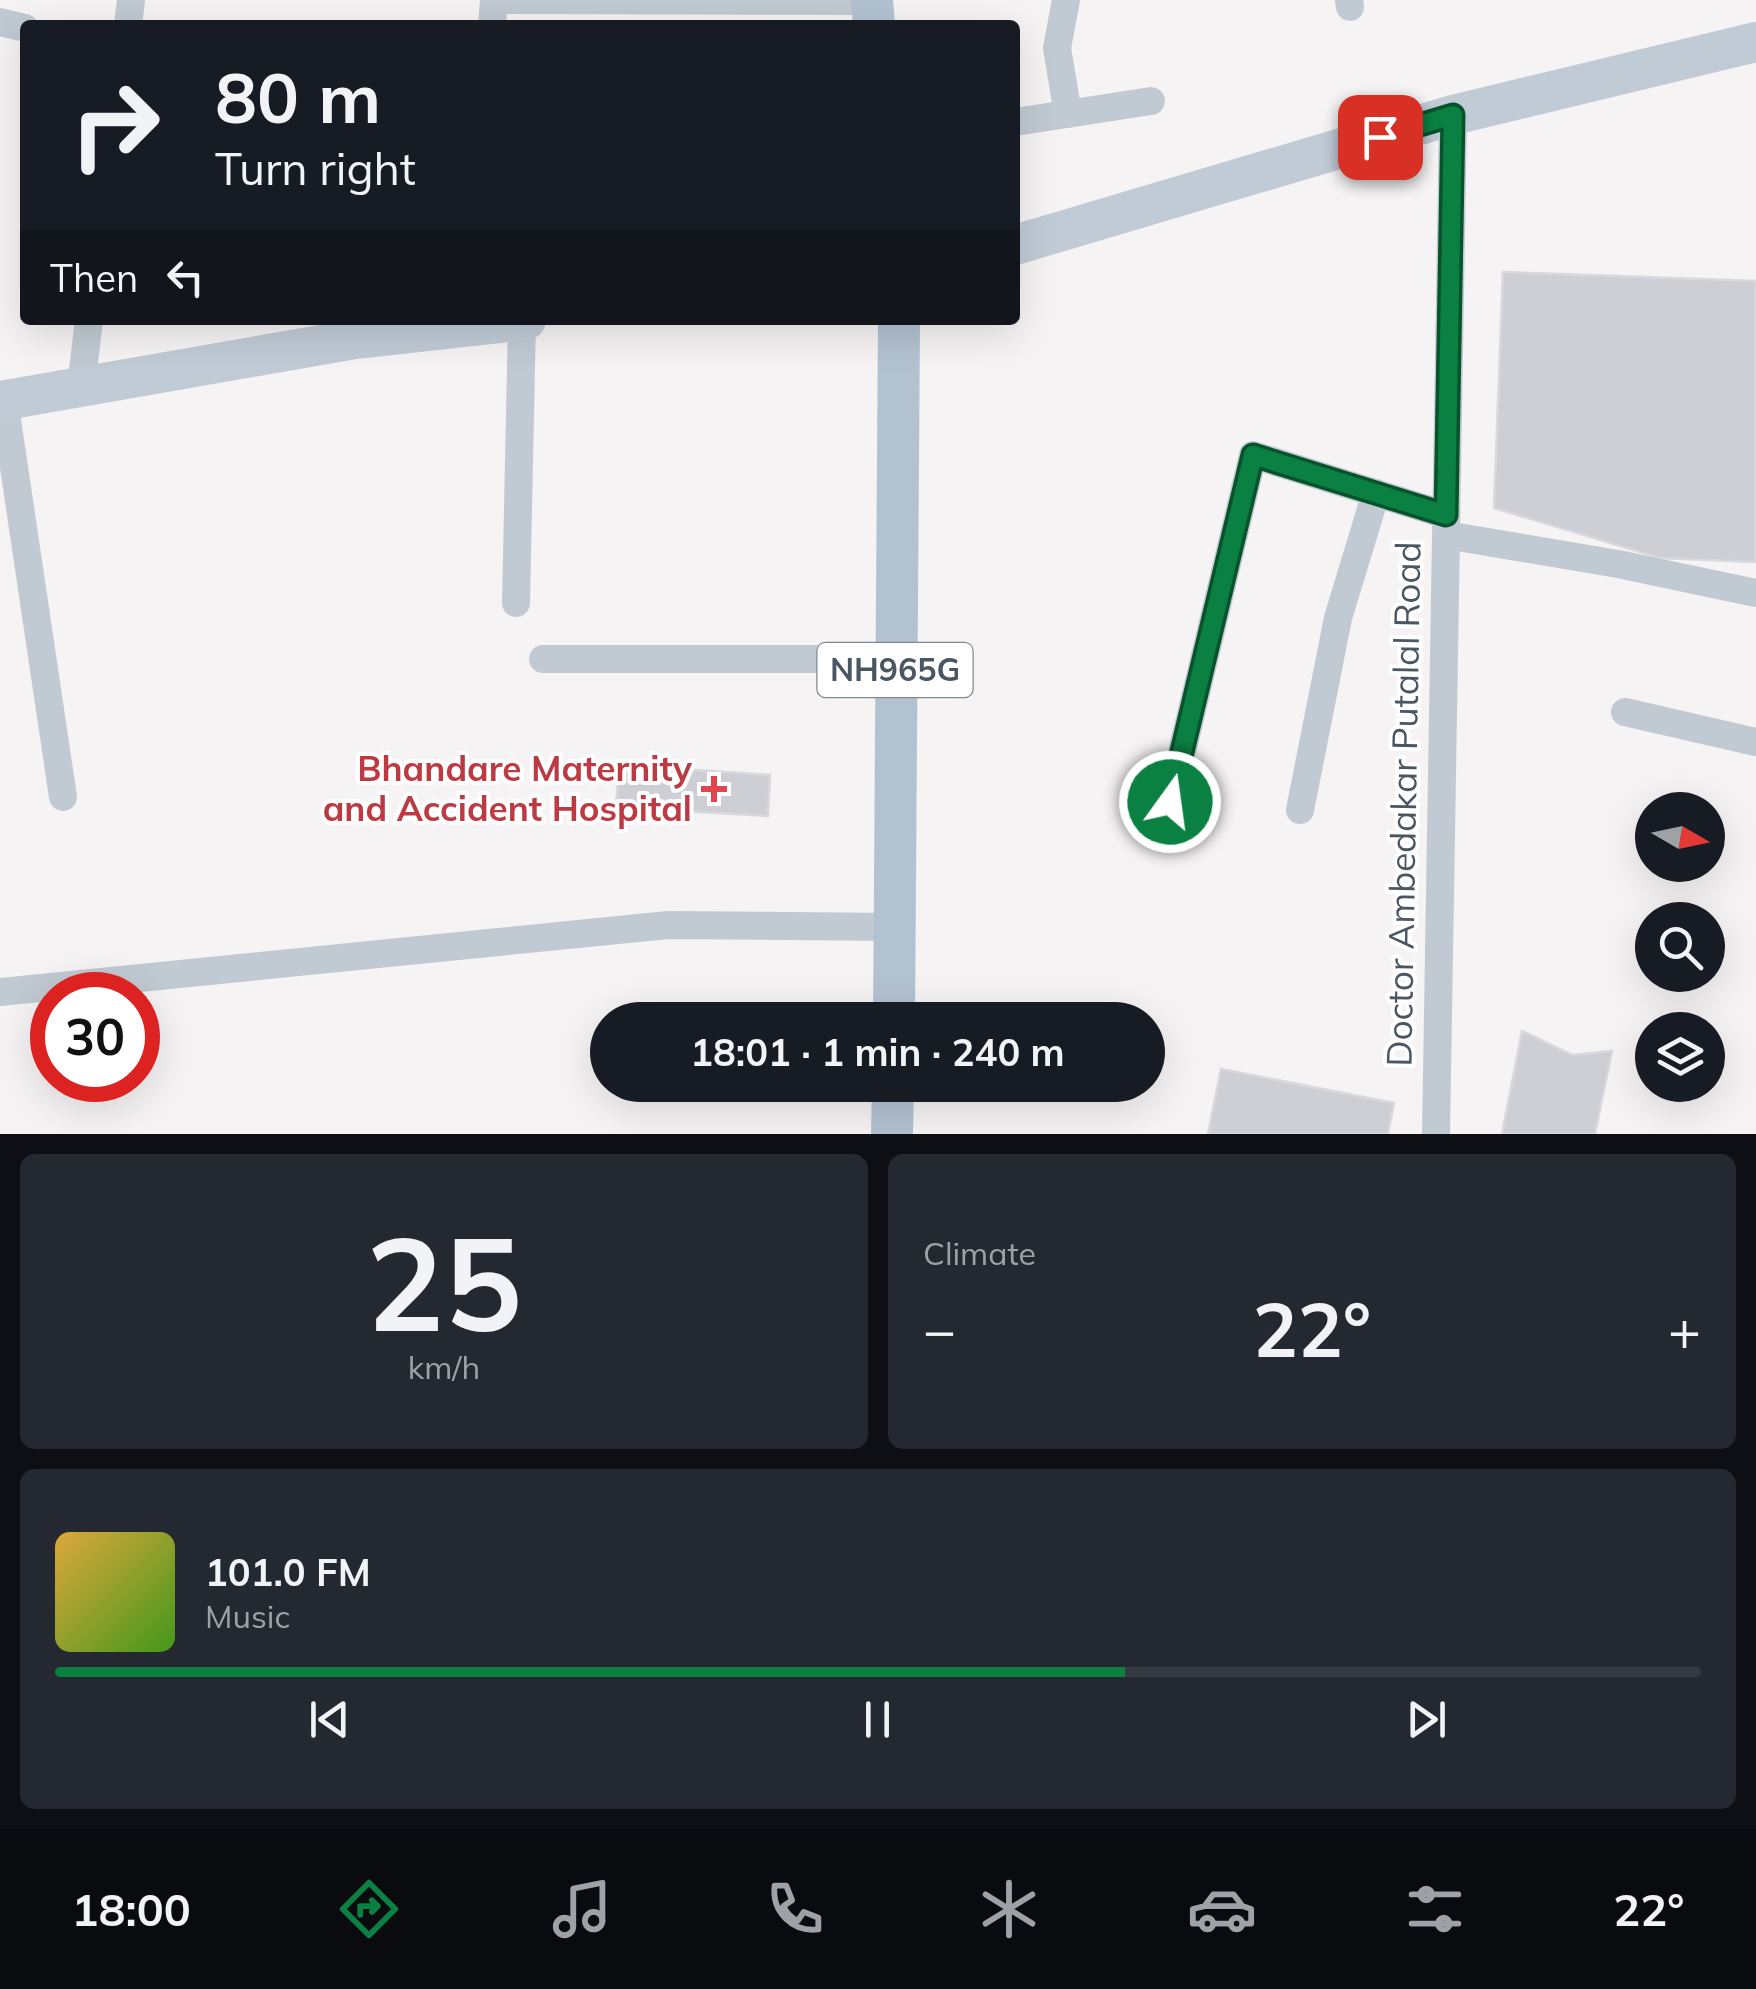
<!DOCTYPE html>
<meta charset="utf-8">
<style>
body{margin:0;font-family:Mulish,sans-serif;background:#242831;color:#f1f3f6;height:100vh;display:flex;flex-direction:column;font-size:38px;white-space:nowrap}
*{box-sizing:border-box;margin:0}
p{font-size:32px;color:#9ea1a6}
.icon{flex:none;width:55px;height:55px;fill:none;stroke:currentColor;stroke-width:2;stroke-linecap:round;stroke-linejoin:round}
.map{position:relative;height:1134px;overflow:hidden}
.drawer{display:flex;flex-direction:column;gap:20px;padding:20px;background:#0d0f14;flex:1}
.drawer>*{flex:none}
.hud{position:absolute;left:20px;top:20px;width:1000px;height:305px;border-radius:10px;box-shadow:0 10px 40px #0002;background:#171b24;color:#f1f3f6;overflow:hidden}
.needle{width:65px;rotate:99deg}
.tools{position:absolute;left:1635px;top:792px;display:grid;gap:20px}
.tools a{display:grid;place-items:center;width:90px;height:90px;border-radius:50%;background:#171b24;box-shadow:0 10px 40px #0002;font-size:50px}
.speed{position:absolute;left:30px;top:972px;display:flex;gap:20px;font-size:50px;font-weight:700;text-align:center}
.speed>*{display:grid;place-content:center;width:130px;height:130px;border-radius:50%;background:#171b24;box-shadow:0 10px 40px #0002;line-height:1}
.speed .limit{border:15px solid #d22;background:#fff;color:#111}
.pin{position:absolute;display:grid;place-items:center;width:85px;height:85px;color:#fff;margin:-42px;border-radius:20px;box-shadow:0 5px 15px #0006}
.me{position:absolute;width:110px;margin:-55px;rotate:14deg;stroke-linejoin:round;filter:drop-shadow(0 0 8px #0008)}
.turn{display:flex;align-items:center;gap:35px;height:210px;padding:0 30px;font-size:45px}
.turn .icon{width:130px;height:130px;stroke-width:2.5}
.turn b{display:block;font-size:70px;line-height:85px}
.then{display:flex;align-items:center;height:95px;padding:0 30px;background:#0003;gap:20px;font-size:38px}
.big{font-size:75px;font-weight:700;line-height:1.1}
.drawer .card{flex:1;display:flex;flex-direction:column;justify-content:center;gap:15px;min-width:0;padding:0 35px;border-radius:15px;background:#242831}
.drawer .dial{align-items:center;gap:0}
.dial b{font-size:130px;line-height:1}
.song{display:flex;align-items:center;gap:30px}
.cover{width:120px;height:120px;border-radius:15px;background:linear-gradient(135deg,hsl(40 70% 55%),hsl(100 70% 35%))}
.played{height:10px;border-radius:5px;background:linear-gradient(90deg,#0b8043 65%,#363941 65%)}
.keys{display:flex;justify-content:space-around;direction:ltr}
.heat{display:flex;justify-content:space-between;align-items:center;font-size:55px;direction:ltr}
.drawer .tiles{flex:1;display:grid;gap:20px;grid-template-columns:1fr 1fr}
.card:last-child{grid-column:span 2}
.trip{position:absolute;left:590px;top:1002px;width:575px;height:100px;border-radius:50px;background:#171b24;box-shadow:0 10px 40px #0002;font-weight:700;line-height:100px;text-align:center}
.menu{display:flex;height:160px;justify-content:space-around;align-items:center;background:#090b0e;color:#9ea1a6}
.menu .icon{width:70px;height:70px}
.menu .on{color:#0b8043}
.menu b{font-size:45px;color:#f1f3f6}
.map>svg:first-child{display:block}
.building{fill:#cdcfd5;stroke:#d7d9de;stroke-width:2.5}
.lines{fill:none;stroke-linecap:round;stroke-linejoin:round}
.minor{stroke:#c1cad2;stroke-width:28}
.secondary{stroke:#c1cbd6;stroke-width:40}
.primary{stroke:#b3c2d1;stroke-width:42}
.route-casing{stroke:#07532c;stroke-width:25}
.route{stroke:#0b8043;stroke-width:18}
.health-dot{fill:#e0444e;stroke:#fff;stroke-width:4}
.labels{text-anchor:middle;stroke-width:8;stroke-linejoin:round;paint-order:stroke}
.shield{fill:#fff;stroke:#808990;stroke-width:2.5}
.shield-label{font-size:32px;font-weight:bold;fill:#4a5661}
.health-label{font-size:35px;font-weight:bold;fill:#be3a42;stroke:#fff;text-anchor:end}
.street-label{font-size:35px;fill:#4a5661;stroke:#fff}
</style>
<div class="map">
<svg width="1756" height="1134" viewBox="0 0 1756 1134">
<rect width="100%" height="100%" fill="#f5f3f3"/>
<path class="building" d="M1503 272 1756 281V562L1660 558 1494 508Z
M619 765 770 775 768 816 616 807Z
M1522 1031 1572 1055 1612 1051 1595 1134H1502Z
M1221 1069 1394 1103 1388 1134H1208Z"/>
<g class="lines">
<path class="minor" d="M1066 0 1057 48 1068 114
M1349 0 1350 7
M0 22 25 28
M128 25 131 0
M492 25 494 0 872 1
M1015 122 1151 101
M81 387 89 320
M4 400 63 797
M1446 535 1618 564 1756 593
M516 603 522 320
M543 659H895
M1625 712 1756 742
M1170 802 1253 455 1446 515
M1300 810 1338 618 1376 493
M0 992 668 925 895 927
M1436 1134 1453 115"/>
<path class="secondary" d="M1015 245 1453 115 1756 42
M0 401 355 339 526 320"/>
<path class="primary" d="M872 0 874 25
M894 1020 899 320
M892 1134 893 1085"/>
</g>
<g class="lines">
<g class="route-casing">
<path id="route" d="M1170 802 1253 455 1446 515 1453 115 1380 137"/>
</g>
<use href="#route" class="route"/>
</g>
<path class="health-dot" d="M709 774h10v10h10v10h-10v10h-10v-10h-10v-10h10z"/>
<g class="labels">
<rect class="shield" x="817.5" y="643" width="155" height="54" rx="8"/>
<g class="shield-label">
<text x="895" y="681">NH965G</text>
</g>
<g class="health-label">
<text x="692" y="781">Bhandare Maternity<tspan x="692" dy="40">and Accident Hospital</tspan></text>
</g>
<g class="street-label">
<text transform="translate(1404 804) rotate(-89)" y="12">Doctor Ambedakar Putalal Road</text>
</g>
</g>
</svg>
<div class="tools">
<a><svg class="needle" viewBox="-14 -14 28 28"><path d="M0-13l5 13h-10z" fill="#e53935"/><path d="M0 13l5-13h-10z" fill="#9ea1a6"/></svg></a>
<a><svg class="icon" aria-label="search" viewBox="0 0 24 24"><circle cx="10" cy="10" r="6"/><path d="M15 15l6 6"/></svg></a>
<a><svg class="icon" aria-label="layers" viewBox="0 0 24 24"><path d="M12 4l9 5-9 5-9-5zM3 14l9 5 9-5"/></svg></a>
</div>
<div class="speed"><div class="limit">30</div></div>
<div class="pin" style="left:1380px;top:137px;background:#d93025"><svg class="icon" aria-label="arrive" viewBox="0 0 24 24"><path d="M6 21V4h12l-3 4 3 4H6"/></svg></div>
<svg class="me" style="left:1170px;top:802px" viewBox="-20 -20 40 40"><circle r="17" fill="#0b8043" stroke="#fff" stroke-width="3"/><path d="M0-11L8 9 0 5-8 9z" fill="#fff"/></svg>
<div class="trip">18:01 · 1 min · 240 m</div>
<div class="hud">
<div class="turn"><svg class="icon" aria-label="right" viewBox="0 0 24 24"><path d="M7 20v-9h11M14 6l5 5-5 5"/></svg><div><b>80 m</b>Turn right</div></div>
<div class="then">Then<svg class="icon" aria-label="left" viewBox="0 0 24 24"><path d="M17 20v-9H6M10 6l-5 5 5 5"/></svg></div>
</div>
</div>
<section class="drawer">
<div class="tiles">
<div class="card dial"><b>25</b><p>km/h</p></div>
<div class="card"><p>Climate</p>
<div class="heat"><a>−</a><b class="big">22°</b><a>+</a></div>
</div>
<div class="card">
<div class="song"><i class="cover"></i><div><b>101.0 FM</b><p>Music</p></div></div>
<div class="played"></div>
<div class="keys"><svg class="icon" aria-label="previous" viewBox="0 0 24 24"><path d="M18 5L8 12l10 7zM5 5v14"/></svg><svg class="icon" aria-label="pause" viewBox="0 0 24 24"><path d="M8 5v14M16 5v14"/></svg><svg class="icon" aria-label="next" viewBox="0 0 24 24"><path d="M6 5l10 7-10 7zM19 5v14"/></svg></div>
</div>
</div>
</section>
<nav class="menu">
<b>18:00</b>
<svg class="icon on" aria-label="directions" viewBox="0 0 24 24"><path d="M12 3l9 9-9 9-9-9zM9 14v-3h6M13 9l2 2-2 2"/></svg>
<svg class="icon" aria-label="music" viewBox="0 0 24 24"><path d="M9 18V5l10-2v13"/><circle cx="6" cy="18" r="3"/><circle cx="16" cy="16" r="3"/></svg>
<svg class="icon" aria-label="phone" viewBox="0 0 24 24"><path d="M5 4h4l2 5-3 2q2 4 5 5l2-3 5 2v4C11 20 4 13 5 4z"/></svg>
<svg class="icon" aria-label="climate" viewBox="0 0 24 24"><path d="M12 3v18M4 7l16 10M4 17L20 7"/></svg>
<svg class="icon" aria-label="car" viewBox="0 0 24 24"><path d="M5 17H2v-5l4-1 3-4h7l3 4 3 1v5h-3M9 17h6M6 11h13"/><circle cx="7" cy="17" r="2"/><circle cx="17" cy="17" r="2"/></svg>
<svg class="icon" aria-label="filters" viewBox="0 0 24 24"><path d="M4 7h16M4 17h16"/><circle cx="9" cy="7" r="2"/><circle cx="15" cy="17" r="2"/></svg>
<b>22°</b>
</nav>
